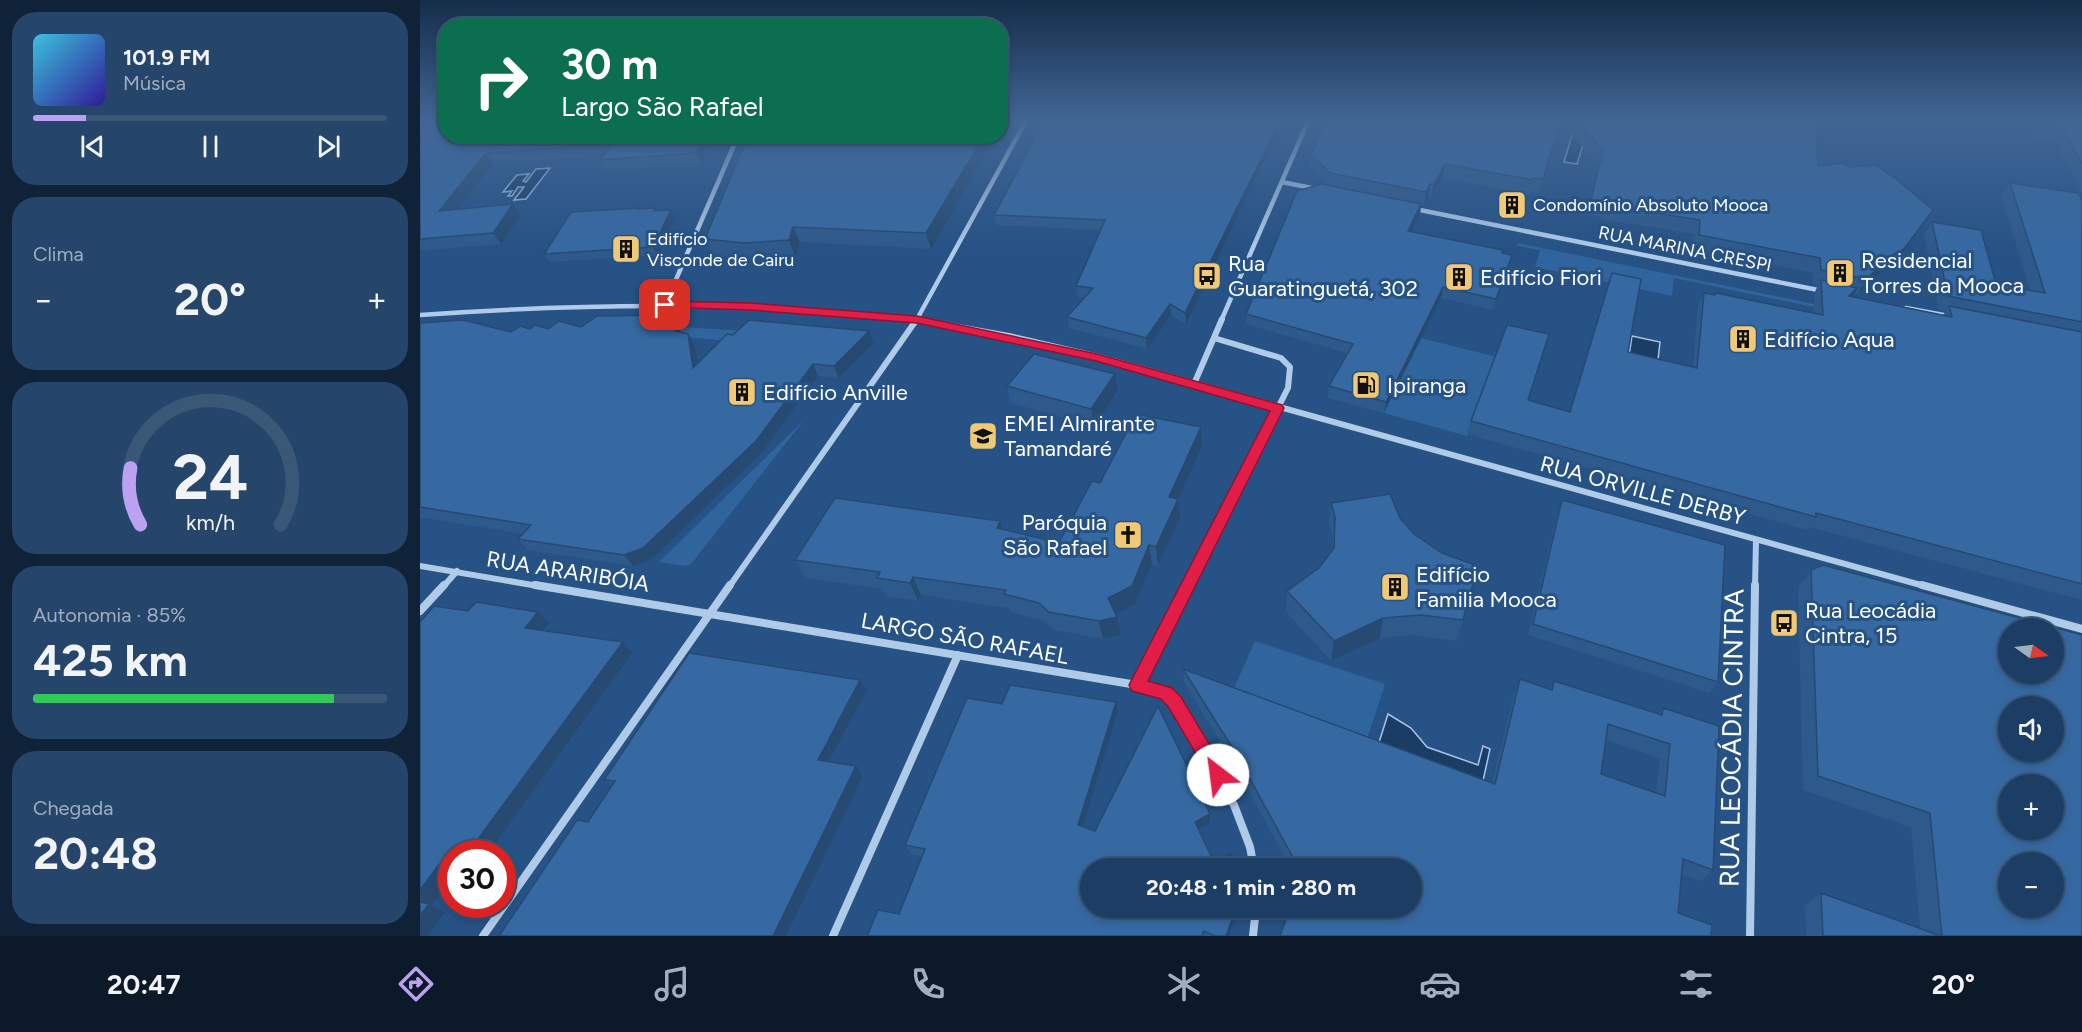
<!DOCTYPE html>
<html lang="pt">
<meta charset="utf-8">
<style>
body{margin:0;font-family:Figtree,sans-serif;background:#25456a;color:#f1f3f6;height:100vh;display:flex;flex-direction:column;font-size:22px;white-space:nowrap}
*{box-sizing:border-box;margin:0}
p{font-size:20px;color:#a0aebf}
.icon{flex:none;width:33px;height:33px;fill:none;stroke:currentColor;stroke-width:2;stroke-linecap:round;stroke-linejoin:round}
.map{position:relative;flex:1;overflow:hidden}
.drawer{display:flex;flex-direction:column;gap:12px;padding:12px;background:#0f2237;width:420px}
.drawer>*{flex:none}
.hud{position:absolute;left:18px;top:18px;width:570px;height:126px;border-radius:24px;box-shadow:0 3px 9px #0003,0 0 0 2px #3a5778;background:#0b6e4f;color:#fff;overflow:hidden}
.needle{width:39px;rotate:104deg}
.fabs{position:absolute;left:1578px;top:618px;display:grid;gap:12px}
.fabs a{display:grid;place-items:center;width:66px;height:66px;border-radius:50%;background:#1c3e64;box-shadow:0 3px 9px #0003,0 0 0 2px #3a5778;font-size:30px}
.speed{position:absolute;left:18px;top:840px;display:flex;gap:12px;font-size:30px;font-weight:700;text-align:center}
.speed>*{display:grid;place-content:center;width:78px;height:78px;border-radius:50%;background:#1c3e64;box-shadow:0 3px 9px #0003,0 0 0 2px #3a5778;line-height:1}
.speed .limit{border:9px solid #d22;background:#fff;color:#111}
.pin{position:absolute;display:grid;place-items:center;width:51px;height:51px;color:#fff;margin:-26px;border-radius:12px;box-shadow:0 3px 9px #0006}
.me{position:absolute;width:66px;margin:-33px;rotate:330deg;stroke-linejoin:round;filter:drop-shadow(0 0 4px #0008)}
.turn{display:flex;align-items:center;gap:21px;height:126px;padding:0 24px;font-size:27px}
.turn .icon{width:78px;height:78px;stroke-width:2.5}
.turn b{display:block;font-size:42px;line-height:51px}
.big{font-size:45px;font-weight:700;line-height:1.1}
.drawer .widget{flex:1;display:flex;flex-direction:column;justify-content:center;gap:9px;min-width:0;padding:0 21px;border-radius:24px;background:#25456a}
.drawer .dial{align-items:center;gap:0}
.dial svg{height:156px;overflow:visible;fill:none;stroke:#3a5778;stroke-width:7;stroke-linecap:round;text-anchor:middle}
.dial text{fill:#f1f3f6;stroke:none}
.song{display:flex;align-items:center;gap:18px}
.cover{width:72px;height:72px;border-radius:9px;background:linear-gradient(135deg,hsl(190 70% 55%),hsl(250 70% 35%))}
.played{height:6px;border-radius:3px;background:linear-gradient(90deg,#bca0f2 15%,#3a5778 15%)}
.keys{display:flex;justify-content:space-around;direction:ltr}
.heat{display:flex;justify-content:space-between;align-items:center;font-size:33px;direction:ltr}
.charge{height:9px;border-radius:4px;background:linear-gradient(90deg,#34c759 85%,#3a5778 0)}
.trip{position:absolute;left:660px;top:858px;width:342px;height:60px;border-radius:30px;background:#1c3e64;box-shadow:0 3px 9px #0003,0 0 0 2px #3a5778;font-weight:700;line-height:60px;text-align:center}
.dock{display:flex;height:96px;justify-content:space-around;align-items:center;background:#0b1928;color:#a0aebf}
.dock .icon{width:42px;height:42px}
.dock .selected{color:#bca0f2}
.dock b{font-size:27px;color:#f1f3f6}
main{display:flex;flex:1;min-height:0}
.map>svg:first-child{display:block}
.green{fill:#30649c}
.water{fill:#1b3d65;stroke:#a4c6e8;stroke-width:1.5}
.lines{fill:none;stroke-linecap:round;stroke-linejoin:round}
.minor-far2{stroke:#b0cbe8;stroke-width:4.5}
.minor-far1{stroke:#b0cbe8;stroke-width:6}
.minor{stroke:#b0cbe8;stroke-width:8}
.wall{fill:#2e5a8b;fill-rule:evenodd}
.shaded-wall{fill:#264a71}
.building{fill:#3669a2;stroke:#264a71;stroke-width:1.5;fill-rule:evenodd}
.route{fill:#e11d48;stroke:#92132f;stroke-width:1.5}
.labels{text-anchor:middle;stroke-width:6;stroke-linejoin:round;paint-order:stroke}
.far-poi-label{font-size:18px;fill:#fff;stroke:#265285;text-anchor:start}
.far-street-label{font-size:18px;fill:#fff;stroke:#265285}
.poi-label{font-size:22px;fill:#fff;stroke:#265285;text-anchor:start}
.street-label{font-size:22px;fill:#fff;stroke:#265285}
.near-street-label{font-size:27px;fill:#fff;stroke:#265285}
</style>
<main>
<section class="drawer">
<div class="widget">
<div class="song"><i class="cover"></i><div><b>101.9 FM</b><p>Música</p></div></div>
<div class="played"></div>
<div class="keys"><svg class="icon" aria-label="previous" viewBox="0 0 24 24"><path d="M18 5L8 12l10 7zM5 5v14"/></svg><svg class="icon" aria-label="pause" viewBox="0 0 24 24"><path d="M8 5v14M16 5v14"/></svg><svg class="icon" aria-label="next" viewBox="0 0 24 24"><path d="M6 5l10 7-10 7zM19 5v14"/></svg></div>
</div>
<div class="widget"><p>Clima</p>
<div class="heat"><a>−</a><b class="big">20°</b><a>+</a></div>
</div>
<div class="widget dial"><svg viewBox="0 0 100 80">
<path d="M14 69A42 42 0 1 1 86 69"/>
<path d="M14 69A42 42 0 0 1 9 40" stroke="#bca0f2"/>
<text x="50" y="56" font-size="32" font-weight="700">24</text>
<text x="50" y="72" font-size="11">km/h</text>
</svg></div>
<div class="widget"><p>Autonomia · 85%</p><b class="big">425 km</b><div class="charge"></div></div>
<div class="widget"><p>Chegada</p><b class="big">20:48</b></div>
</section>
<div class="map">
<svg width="1662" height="936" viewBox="0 0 1662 936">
<rect width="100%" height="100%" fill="#265285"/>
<path class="green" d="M1098 243 1394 304V307L1254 278 1252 296 1115 267 1120 250 1097 246Z
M243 326 328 331 317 342 234 334Z
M1001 338 1077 357 1047 436 964 413Z
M384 420 271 564 265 566 239 562Z
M835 641 965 684 944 748 809 700Z"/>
<path class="water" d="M1153 132 1166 135 1157 164 1144 162Z
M130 168 106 199 94 200 104 187H98L92 196H88L92 191 83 192 97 175 109 174 103 181 106 182 116 169Z
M1212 336 1240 342 1237 368 1208 362Z
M968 714 991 728 1007 747 1058 765 1063 746 1070 749 1061 790 956 752Z"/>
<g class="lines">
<path class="minor-far2" d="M862 182 897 189
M995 209 1403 291
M245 305 318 136
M1486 308 1529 316
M0 315C130 306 260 302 390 311 428 314 466 315 504 321
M496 321 607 119
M801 321 889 119"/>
<path class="minor-far1" d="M493 319 589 336 679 357 1508 587
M774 384 802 319
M0 566 124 587
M23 587 37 571
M309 587 497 319
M767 587 868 388 870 367 861 358 794 338
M1335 587 1336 540"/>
<path class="minor" d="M115 585 717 685 746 693 759 708 814 805 830 847 834 868
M1502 585 1662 629
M0 611 24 585
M717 685 768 585
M63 936 310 585
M413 936 538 655
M833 936 836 908
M1330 936 1335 585"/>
</g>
<path class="wall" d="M0 119 26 136H295L281 164 187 171 181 160 184 155 73 164 37 209 100 216 81 244 0 251Z
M865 119 766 324 751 315 727 349 649 328 647 317 664 297H658L656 286 681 230 576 225 574 215Z
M906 119H1444L1442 124 1395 120 1398 166 1429 167 1513 210 1504 224 1475 263 1464 270 1438 293H1435L1432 296 1523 315 1526 311 1519 309 1504 235 1512 222 1576 284 1610 290 1581 195 1590 183 1662 200V600L1389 527 1387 530 1047 434 1051 421 1108 400 1150 412 1192 273 1208 352 1273 367 1278 306 1284 293 1395 314 1394 294 1398 285 1393 284V273L1273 249 1274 234 1179 219V216L1166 214 1178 164 1141 120 1119 193 1110 191V194L1022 178 1011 198 1008 197 1004 206 1001 205 1000 214 992 231 1082 253 1089 266 1073 310 1021 298 964 413 908 398 909 386 927 353 826 324V314L907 185 890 169 891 155Z
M1520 119H1548L1522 126Z
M1558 119H1662V193L1633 138 1614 137 1609 127 1558 120Z
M328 136H576L511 249 380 242 375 256 331 259 293 255 285 239Z
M219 208 220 209 235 208 236 211 251 210 255 218 238 255 130 262 124 254Z
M252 315 259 326 260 333 268 334 275 346 277 364 313 335 454 343 419 378 398 376 342 452 232 559 213 566 108 550 98 539 103 534 0 517V323L91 332 110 329H128L161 327Z
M587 386 698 391 674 426 591 403Z
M781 427 782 446 758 500 760 518 738 565 732 564 715 604 696 614 701 635 683 639 634 630 625 621 590 612 589 608 501 595 498 601 466 596 462 589 386 578 375 560 583 530 639 543 680 483Z
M1142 500 1298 682 1290 693 1108 635 1138 511Z
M911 503 980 518 1043 620 1037 641 995 635 960 638 911 661 866 612 867 591 899 568 912 550 913 538 909 524Z
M1391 570 1662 936H1386L1385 906 1401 893 1500 928 1491 827 1383 790 1378 587Z
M763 669 1072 783 1094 694 1100 679 1130 689 1134 681 1238 714 1243 708 1293 870 1281 881 1261 874 992 868H871L815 766 765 684ZM1186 740 1240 758 1236 793 1181 774Z
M447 690 409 762 436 766 443 776 366 936H79L168 822 192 786 184 780Z
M696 702 698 711 663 826 675 831 790 822 778 829 809 936H447L479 914 503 856 491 854 485 845 582 704Z"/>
<path class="shaded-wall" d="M580 119H586L580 128Z
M861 119H865L766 324 765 313Z
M1141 119H1142L1119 193 1123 179Z
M1526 119H1548L1522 126Z
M284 136H295L281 164 276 153Z
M564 136H576L511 249 506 233Z
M66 153 73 164 27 222 19 211Z
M1025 164 1022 178 1011 198 1014 184Z
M1010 184 1008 197 1004 206 1006 192Z
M93 204 100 216 81 244 73 233Z
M1001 204 1000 214 987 241 988 231Z
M251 210 255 218 238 255 233 247Z
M1513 210 1504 224 1475 263 1464 270 1438 293 1446 279Z
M373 227 380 242 375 256 369 240Z
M1092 255 1089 266 1073 310 1076 299Z
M1023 287 1021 298 964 413 966 402Z
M1437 288 1430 301 1429 296Z
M750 304 751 315 727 349 726 338Z
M252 315 259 326 262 343 255 331Z
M449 331 454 343 419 378 414 366Z
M268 334 275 346 280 379 273 368Z
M393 364 398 376 342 452 232 559 213 566 204 555Z
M695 374 698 391 674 426 671 409Z
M781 427 782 446 758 500 760 518 738 565 736 547 749 497Z
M580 521 586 539 577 528Z
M729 545 732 564 715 604 692 616 688 598Z
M493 577 501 595 498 601 490 583Z
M118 612 129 623 116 638 105 628Z
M697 617 701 635 683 639 679 621Z
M963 618 960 638 911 661 914 641Z
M203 642 212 653 68 854H47Z
M440 680 447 690 405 769 398 760Z
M696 702 698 711 661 833 658 825Z
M436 766 443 776 366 936H353Z
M790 814V822L776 830 775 822Z
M23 859 32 863V876L11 905 25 912 8 936H0V890Z
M816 908H819L809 936H806Z"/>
<path class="building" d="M0 119H26V136H284L276 153 181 160 191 144 66 153 19 211 93 204 73 233 0 239Z
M625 119H861L765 313 750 304 726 338 647 317 673 288 656 286 685 220 574 215Z
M906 119H1141L1123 179 1114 178 1113 180 1025 164 1014 184H1010L1006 192 910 173 891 155Z
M1155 119H1395L1398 166 1424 163 1429 167 1455 165 1475 178 1513 210 1484 249 1472 255 1446 279 1401 270 1400 258 1279 235 1280 220 1183 205 1184 202 1171 200 1183 150Z
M1619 119H1662V164L1641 126 1622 125Z
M328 136H564L506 233 373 227 369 240 324 243 285 239Z
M1590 183 1658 193 1662 200V322L1528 296 1512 222 1561 230 1576 284 1625 293Z
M901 184 1001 204 988 231 1083 250 1082 253 1092 255 1076 299 1023 287 966 402 909 386 933 344 826 314 877 191Z
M219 208 218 209 235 208 234 211 251 210 233 247 124 254 151 212Z
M1192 273 1221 279 1208 352 1277 368 1284 293 1295 295 1296 293 1403 315 1401 280 1437 288 1429 296 1532 317 1529 306 1662 332V584L1396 513V517L1051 421 1087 325 1129 334 1108 400 1150 412Z
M252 315 255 331 268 334 273 368 307 334 313 335 329 320 449 331 414 366 393 364 336 441 223 548 204 555 98 539 111 525 0 507V323L43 320 91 332 100 326 110 329 115 325 128 329 139 321 161 327 177 316Z
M614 354 695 374 671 409 587 386Z
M716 414 781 427 749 497 758 499 736 547 729 545 712 586 688 598 697 617 679 621 629 612 619 603 584 594 586 590 493 577 490 583 457 578 460 572 375 560 415 498 580 521 577 528 639 543 672 481 680 483Z
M970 494 980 518 994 534 1022 553 1058 566 1043 620 1000 615 963 618 914 641 867 591 899 568 914 548 915 517 911 503Z
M1142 500 1305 545 1298 682 1113 624Z
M1403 565 1662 635V936H1522L1510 813 1398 776 1391 570ZM1588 628H1634V674H1588ZM1588 706H1634V752H1588ZM1588 784H1634V830H1588ZM1588 862H1634V908H1588Z
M56 602 118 612 105 628 203 642 47 854H32V860L23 859 0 890V622L14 606 48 611Z
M269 653 440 680 398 760 436 766 353 936H79L157 820 168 822 195 781 184 780Z
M763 669 1075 784 1100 679 1132 690 1134 681 1242 715 1243 708 1299 726 1293 870 1263 859 1258 913 1292 925 1291 936H860L870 908H992V868H879L815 752ZM1188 724 1250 744 1245 796 1181 774Z
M590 685 696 702 658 825 675 831 738 706 790 814 775 822 794 862 810 854 816 868H670V908H816L806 936H795L784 931 782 936H447L458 910 479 914 505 849 485 845 547 698 582 704Z
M1401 893 1521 936H1403Z
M0 902 9 904 0 916Z"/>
<linearGradient id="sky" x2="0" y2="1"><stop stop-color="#152d49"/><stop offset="0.48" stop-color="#416694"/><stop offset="1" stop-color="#416694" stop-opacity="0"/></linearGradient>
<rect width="1662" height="250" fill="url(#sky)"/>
<path class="route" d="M245 301 330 303 497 316 677 354 862 405 864 408 728 681 752 688 761 697 804 769 807 775 804 781 798 784 792 781 749 708 741 699 712 691 709 685 850 411 676 361 497 323 330 310 241 307 239 305Z"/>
<defs>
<g id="building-square" transform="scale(1.5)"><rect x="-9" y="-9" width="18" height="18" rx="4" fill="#f1c975" stroke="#265285"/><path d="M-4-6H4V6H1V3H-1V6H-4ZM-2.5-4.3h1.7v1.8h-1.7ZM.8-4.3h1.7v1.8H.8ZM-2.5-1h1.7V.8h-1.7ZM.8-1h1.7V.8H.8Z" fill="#111"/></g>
<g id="bus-square" transform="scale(1.5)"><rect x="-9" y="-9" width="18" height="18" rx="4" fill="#f1c975" stroke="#265285"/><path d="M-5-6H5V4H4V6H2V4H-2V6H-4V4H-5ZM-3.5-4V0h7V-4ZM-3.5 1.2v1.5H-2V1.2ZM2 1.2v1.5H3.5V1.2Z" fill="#111"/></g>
<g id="fuel-square" transform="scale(1.5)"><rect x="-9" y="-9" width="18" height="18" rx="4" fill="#f1c975" stroke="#265285"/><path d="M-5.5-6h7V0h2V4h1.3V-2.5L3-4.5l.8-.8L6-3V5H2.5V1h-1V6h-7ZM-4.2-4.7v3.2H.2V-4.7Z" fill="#111"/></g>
<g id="school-square" transform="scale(1.5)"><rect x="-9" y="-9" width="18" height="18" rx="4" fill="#f1c975" stroke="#265285"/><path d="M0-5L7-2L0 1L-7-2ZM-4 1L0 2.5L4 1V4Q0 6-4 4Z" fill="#111"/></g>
<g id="church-square" transform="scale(1.5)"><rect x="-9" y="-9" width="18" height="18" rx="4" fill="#f1c975" stroke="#265285"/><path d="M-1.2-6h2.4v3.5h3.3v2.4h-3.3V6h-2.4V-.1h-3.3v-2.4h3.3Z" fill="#111"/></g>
</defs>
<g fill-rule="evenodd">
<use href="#building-square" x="1092" y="205"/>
<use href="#building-square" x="206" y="249"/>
<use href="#building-square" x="1420" y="273"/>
<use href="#bus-square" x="787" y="276"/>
<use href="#building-square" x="1039" y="277"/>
<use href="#building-square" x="1323" y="339"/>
<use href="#fuel-square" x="946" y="385"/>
<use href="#building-square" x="322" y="392"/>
<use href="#school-square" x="563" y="436"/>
<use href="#church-square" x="708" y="535"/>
<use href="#building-square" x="975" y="587"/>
<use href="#bus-square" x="1364" y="623"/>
</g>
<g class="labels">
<g class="far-poi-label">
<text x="1113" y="211">Condomínio Absoluto Mooca</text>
<text x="227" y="245">Edifício<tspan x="227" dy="21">Visconde de Cairu</tspan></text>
</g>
<g class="far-street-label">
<text transform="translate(1265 249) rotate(11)" y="6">RUA MARINA CRESPI</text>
</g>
<g class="poi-label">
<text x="1441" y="268">Residencial<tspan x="1441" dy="25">Torres da Mooca</tspan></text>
<text x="808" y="271">Rua<tspan x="808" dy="25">Guaratinguetá, 302</tspan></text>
<text x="1060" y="285">Edifício Fiori</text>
<text x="1344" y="347">Edifício Aqua</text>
<text x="967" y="393">Ipiranga</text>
<text x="343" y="400">Edifício Anville</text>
<text x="584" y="431">EMEI Almirante<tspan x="584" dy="25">Tamandaré</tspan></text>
<text x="687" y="530" text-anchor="end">Paróquia<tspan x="687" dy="25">São Rafael</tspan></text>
<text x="996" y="582">Edifício<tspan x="996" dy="25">Familia Mooca</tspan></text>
<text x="1385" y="618">Rua Leocádia<tspan x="1385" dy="25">Cintra, 15</tspan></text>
</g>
<g class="street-label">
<text transform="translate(1223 490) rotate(15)" y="8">RUA ORVILLE DERBY</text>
<text transform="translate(148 571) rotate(9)" y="8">RUA ARARIBÓIA</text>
<text transform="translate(545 638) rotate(10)" y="8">LARGO SÃO RAFAEL</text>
</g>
<g class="near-street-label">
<text transform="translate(1312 738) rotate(-89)" y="9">RUA LEOCÁDIA CINTRA</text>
</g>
</g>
</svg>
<div class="fabs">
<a><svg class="needle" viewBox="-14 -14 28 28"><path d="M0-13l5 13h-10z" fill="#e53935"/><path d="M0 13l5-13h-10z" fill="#a0aebf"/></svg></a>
<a><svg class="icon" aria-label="sound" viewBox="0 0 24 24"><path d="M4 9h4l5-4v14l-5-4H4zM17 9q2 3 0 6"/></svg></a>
<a>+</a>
<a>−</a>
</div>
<div class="speed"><div class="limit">30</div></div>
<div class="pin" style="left:245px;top:305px;background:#d93025"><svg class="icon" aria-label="arrive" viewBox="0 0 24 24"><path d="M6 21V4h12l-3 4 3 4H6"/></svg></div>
<svg class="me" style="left:798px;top:775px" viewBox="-20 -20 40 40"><circle r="19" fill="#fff"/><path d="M0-13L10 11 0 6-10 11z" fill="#e11d48"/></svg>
<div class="trip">20:48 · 1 min · 280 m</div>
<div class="hud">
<div class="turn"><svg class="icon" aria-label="right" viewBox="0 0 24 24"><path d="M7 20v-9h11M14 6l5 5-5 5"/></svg><div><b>30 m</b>Largo São Rafael</div></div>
</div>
</div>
</main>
<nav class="dock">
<b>20:47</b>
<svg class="icon selected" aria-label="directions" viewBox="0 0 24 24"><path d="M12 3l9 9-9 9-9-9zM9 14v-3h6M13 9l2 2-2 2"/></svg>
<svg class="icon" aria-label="music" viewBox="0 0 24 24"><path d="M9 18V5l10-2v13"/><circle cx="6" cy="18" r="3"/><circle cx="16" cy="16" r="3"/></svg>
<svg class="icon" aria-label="phone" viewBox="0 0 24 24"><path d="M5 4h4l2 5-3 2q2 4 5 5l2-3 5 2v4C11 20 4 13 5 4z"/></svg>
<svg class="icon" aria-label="climate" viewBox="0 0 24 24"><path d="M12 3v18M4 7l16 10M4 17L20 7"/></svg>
<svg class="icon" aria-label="car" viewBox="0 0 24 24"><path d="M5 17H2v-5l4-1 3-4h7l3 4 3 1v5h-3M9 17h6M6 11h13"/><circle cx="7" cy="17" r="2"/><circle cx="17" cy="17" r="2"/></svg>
<svg class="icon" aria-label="filters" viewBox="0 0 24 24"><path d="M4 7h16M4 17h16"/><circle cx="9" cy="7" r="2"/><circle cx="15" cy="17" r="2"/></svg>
<b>20°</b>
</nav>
